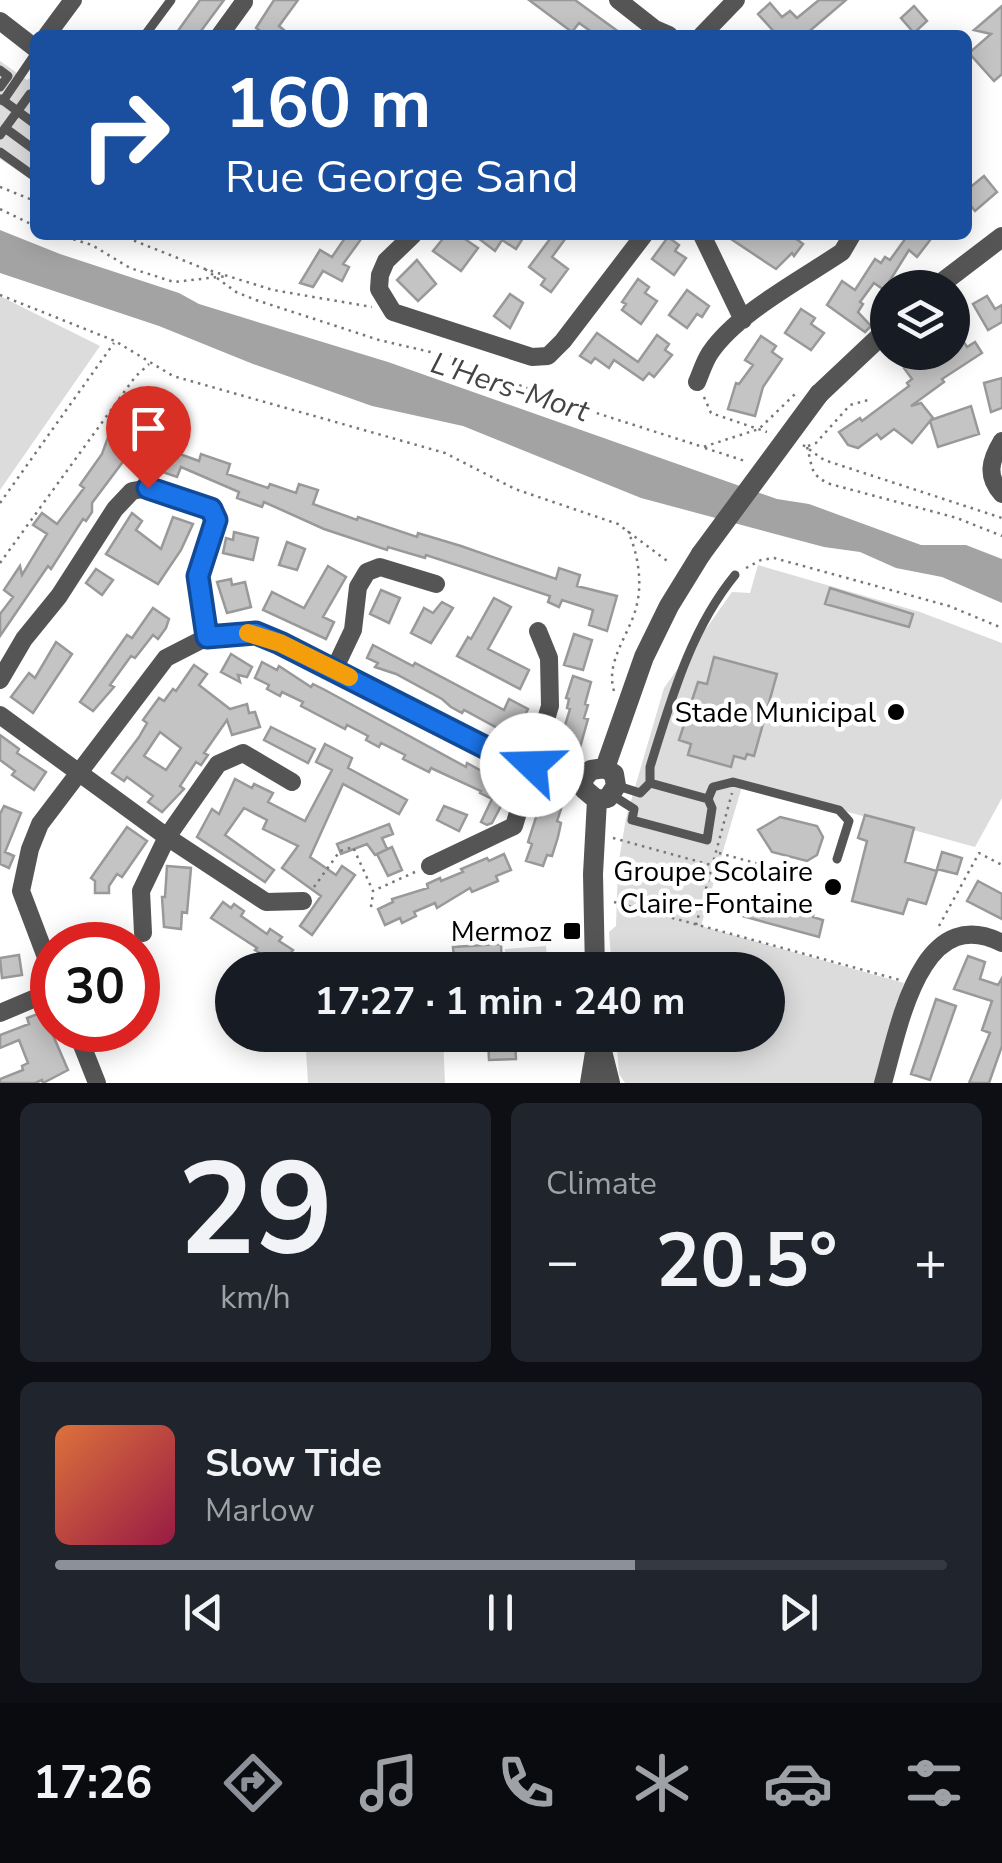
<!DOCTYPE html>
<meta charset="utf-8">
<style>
body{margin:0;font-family:"Nunito Sans",sans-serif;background:#20242c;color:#f1f3f6;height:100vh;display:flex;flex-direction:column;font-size:38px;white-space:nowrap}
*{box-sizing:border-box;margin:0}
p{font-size:32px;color:#9ea1a6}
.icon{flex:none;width:55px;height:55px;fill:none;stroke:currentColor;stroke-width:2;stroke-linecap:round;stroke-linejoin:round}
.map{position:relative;height:1083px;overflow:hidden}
.drawer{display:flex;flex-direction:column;gap:20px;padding:20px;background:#0d0f14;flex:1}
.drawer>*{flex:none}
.top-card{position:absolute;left:30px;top:30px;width:942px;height:210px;border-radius:15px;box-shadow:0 5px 25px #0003;background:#1a4fa0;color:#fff;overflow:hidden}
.controls{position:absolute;left:870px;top:270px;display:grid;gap:20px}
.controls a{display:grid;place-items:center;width:100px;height:100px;border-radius:50%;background:#171b24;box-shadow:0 5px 25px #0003;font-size:50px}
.speed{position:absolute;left:30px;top:922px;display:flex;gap:20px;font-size:50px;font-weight:700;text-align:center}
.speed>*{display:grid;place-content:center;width:130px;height:130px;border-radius:50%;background:#171b24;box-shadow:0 5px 25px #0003;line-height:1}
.speed .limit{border:15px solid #d22;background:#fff;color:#111}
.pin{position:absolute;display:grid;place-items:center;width:85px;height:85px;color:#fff;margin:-102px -42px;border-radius:50% 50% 50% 0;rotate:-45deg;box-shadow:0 0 10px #0007}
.pin .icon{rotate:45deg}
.me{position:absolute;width:110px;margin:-55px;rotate:291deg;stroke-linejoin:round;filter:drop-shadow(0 0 8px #0008)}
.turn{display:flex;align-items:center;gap:35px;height:210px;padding:0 30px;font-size:45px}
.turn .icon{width:130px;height:130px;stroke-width:2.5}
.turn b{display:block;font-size:70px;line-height:85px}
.big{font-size:75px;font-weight:700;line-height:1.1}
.drawer .tile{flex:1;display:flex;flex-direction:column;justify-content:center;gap:15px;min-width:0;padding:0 35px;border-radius:15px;background:#20242c}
.drawer .dial{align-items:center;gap:0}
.dial b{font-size:130px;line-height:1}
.song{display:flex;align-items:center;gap:30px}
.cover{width:120px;height:120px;border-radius:15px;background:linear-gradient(135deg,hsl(20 70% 55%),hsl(340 70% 35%))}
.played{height:10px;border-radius:5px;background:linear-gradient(90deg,#8c9099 65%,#363941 65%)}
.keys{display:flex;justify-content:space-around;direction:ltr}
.heat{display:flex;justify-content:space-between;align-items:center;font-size:55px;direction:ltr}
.drawer .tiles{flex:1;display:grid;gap:20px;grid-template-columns:1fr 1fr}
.tile:last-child{grid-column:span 2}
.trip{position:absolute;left:215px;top:952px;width:570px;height:100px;border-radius:50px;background:#171b24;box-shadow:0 5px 25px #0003;font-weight:700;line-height:100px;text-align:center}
.dock{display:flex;height:160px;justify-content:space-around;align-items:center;background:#090b0e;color:#9ea1a6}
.dock .icon{width:70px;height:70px}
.dock .on{color:#8c9099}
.dock b{font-size:45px;color:#f1f3f6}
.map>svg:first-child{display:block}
.green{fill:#dcdcdc}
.water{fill:#a3a3a3}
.building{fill:#c4c4c4;stroke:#999;stroke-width:2.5;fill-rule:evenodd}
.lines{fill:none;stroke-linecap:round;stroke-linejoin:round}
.path{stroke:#777;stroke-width:2.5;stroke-dasharray:2.5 5;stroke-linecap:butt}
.service{stroke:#555;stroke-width:9}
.minor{stroke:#555;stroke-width:18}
.tertiary{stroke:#555;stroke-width:20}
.tertiary-bridge{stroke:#555;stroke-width:20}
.route-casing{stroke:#114b97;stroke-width:25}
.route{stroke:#1a73e8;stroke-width:18}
.slow{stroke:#f59e0b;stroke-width:18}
.poi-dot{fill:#000;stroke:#fff;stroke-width:4}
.labels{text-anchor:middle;stroke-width:9;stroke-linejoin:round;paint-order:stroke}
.poi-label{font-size:28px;fill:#000;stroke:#fff;text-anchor:end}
.water-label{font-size:30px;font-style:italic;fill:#444;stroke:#fff}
</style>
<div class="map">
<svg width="1002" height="1083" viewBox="0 0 1002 1083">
<rect width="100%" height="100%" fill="#fff"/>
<path class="green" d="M0 61 27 80 35 75V182L0 159Z
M0 296 100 346 0 490Z
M758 565 920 612 1002 643V798L975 847 743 783 701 926 904 983 876 1083H625L619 1074 616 1035H768V970H612L609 932 616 926 618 866 626 818 664 688 732 592 750 593Z
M546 946 548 970H506L505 949Z
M305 1035H443L445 1083H308Z"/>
<path class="water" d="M0 230 60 254 179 293 199 304 388 362 777 499 809 504 921 545H966L1002 559V603L942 577 896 568 860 552 824 547 641 498 463 426 372 406 253 364 159 326 0 273Z"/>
<path class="building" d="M200 0H224L198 35H175Z
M274 0H298L279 26 290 35H255L259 30 256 28Z
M529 0H575L623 35H596L579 23 572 32Z
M819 0H846L805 35H777L758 14 770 3 782 17 790 11 797 18Z
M914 6 927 21 914 33 901 18Z
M1002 6V74L994 81 969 53 991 34 974 30Z
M984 176 997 192 975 211 968 202V189Z
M347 235H364L343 264 349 267 342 281 323 271 313 287 300 283 320 250 332 257Z
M446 235H459L478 248 461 271 433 251Z
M474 235H525L516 249 502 240 495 251Z
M553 235H568L552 257 568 269 551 292 541 285 545 279 529 267Z
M725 235H791L803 244 794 256 792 253 776 269Z
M908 235H934L917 257 909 250 884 290 874 283 860 302 863 304 858 312 871 326 865 332 827 305 842 281 855 290 875 259 881 263 885 257 890 260Z
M668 237 679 245 675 251 686 258 674 275 652 259Z
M417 260 436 284 418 301 397 280Z
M638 279 649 287 645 293 657 301 641 324 622 310 626 304 622 302Z
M687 290 709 306 702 317 697 314 687 328 669 315Z
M510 294 523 303 510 328 494 316Z
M987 296 995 309 1002 305V322L988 330 973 304Z
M801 309 815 318 811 324 824 333 811 350 785 333Z
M597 333 638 362 657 335 669 344 665 350 672 355 654 377 649 373 643 380 614 360 609 368 595 358 591 363 580 356Z
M761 336 776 346 772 352 782 359 763 387 755 416 728 409 736 383 739 384 753 365 745 360Z
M960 336 967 347 975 342 982 353 942 379 944 382 911 406 921 403 933 418 931 420 971 406 979 434 938 447 930 421 912 443 894 429 881 439 877 434 858 448 848 445 839 432 860 418 862 421 909 386 907 383 912 379 904 368 926 352H952V342Z
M1002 378V408L991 412 984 383Z
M111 429 199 461 201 454 230 464 227 474 268 488 270 484 296 493 299 484 318 490 313 504 357 520 358 517 417 537 418 533 461 546 556 579 559 568 580 575 577 586 617 596 607 631 589 625 593 610 590 609 562 600 559 607 548 602 550 596 472 570 426 555 425 558 388 547 387 550 324 529 264 502 262 507 237 498 239 492 181 467 177 477 125 459 92 503V512L86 521 83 519 51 569 48 566 0 636V614L13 597 4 590 20 566 22 575 47 534 33 525 42 513 57 524 84 488 80 485 102 454Z
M132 513 142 521 136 530 161 549 173 517 193 524 181 550 158 584 106 554Z
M234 532 258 538 253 560 223 553 226 538 233 540Z
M287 542 305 549 297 570 279 565Z
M328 566 346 577 323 617 334 622 326 639 263 610 272 592 304 608Z
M96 569 113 580 102 595 86 583Z
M231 579 232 585 245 582 251 607 227 613 217 582Z
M830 588 913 614 909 627 825 604Z
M381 590 400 598 389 623 370 614Z
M494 598 511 607 488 649 529 670 520 689 457 656 468 637 471 639Z
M442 602 453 608 431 643 411 633 424 608 433 613Z
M153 608 169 619 166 628 158 639 153 635 135 658 131 656 110 685 114 687 93 711 80 702 127 635 132 638Z
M574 634 592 640 583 670 564 665Z
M56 642 72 654 33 713 11 697 29 673 35 678Z
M373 645 413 666 415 663 504 710 509 699 528 709 514 737 464 710 462 713 451 707 442 699 396 674 375 667 378 663 367 658Z
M231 654 252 667 247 677 238 675 240 682 221 672Z
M714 657 777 674 754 756 747 754 745 759 734 756 731 767 688 755 691 744 679 740 698 682 707 684Z
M262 662 277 670 279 666 311 687 313 684 325 690 466 767 467 763 489 775 487 780 509 791 492 823 487 825 481 822 492 799 480 793 481 791 431 768 429 772 403 759 405 755 381 743 379 747 366 740 368 736 347 725 345 729 301 706 303 702 282 692 280 696 267 689 269 685 255 678Z
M194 665 207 674 199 685 230 709 247 704 249 713 255 712 260 727 232 735 227 720 204 753 208 755 201 765 196 762 180 786 184 789 162 812 148 802 153 796 127 777 124 781 112 773 139 737 147 723 143 720 159 698 164 701 173 689 176 691ZM160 732 181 748 166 770 144 756Z
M573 676 591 682 585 704 588 705 584 718 588 719 579 751 559 745 570 709 567 708 569 699 566 698Z
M271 727 315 749 308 763 264 740Z
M0 735 19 749 17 753 46 772 34 790 12 775 15 771 0 760Z
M325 744 352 758 348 768 407 800 399 814 343 784 310 857 336 875 342 866 355 875 312 935 300 926 321 896 282 868 298 846 263 829 267 820 244 808 225 835 274 870 265 882 197 837 212 809 219 814 235 779 252 788 254 784 273 793 268 802 305 821 332 770 316 762Z
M546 800 562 806 557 821 561 823 558 837 552 856 547 855 543 866 526 861 532 844 528 842 537 814 540 816Z
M4 806 21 813 5 852 14 856 9 868 0 864V814Z
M444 806 467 815 459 831 437 820Z
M865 815 914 828 905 862 937 871 926 904 908 899 903 914 852 901 867 841 858 838Z
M780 817 817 826 823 837 817 855 807 861 772 852 758 830Z
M389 824 393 834 382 838 387 849 375 855 367 844 341 854 337 844Z
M127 827 147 841 122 877 117 874 109 886V893H95V881L91 878Z
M392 847 402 870 388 876 377 854Z
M942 852 962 858 957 874 937 869Z
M504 854 511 870 496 876 498 881 472 892 470 888 437 908 435 903 414 912 416 916 402 923 400 918 385 925 378 909 393 902 392 899 428 888 427 884 440 878 441 881 463 872 461 869 487 858 489 861Z
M167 866 191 868 187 913 182 912 181 929 164 927 162 897H165Z
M978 881 1002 894V919L967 901Z
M758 898 814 913 813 917 823 920 819 937 742 916 747 899 757 902Z
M223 902 231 908 234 904 244 911 241 916 267 934 270 929 282 937 279 941 293 950 283 964 270 955 267 958 255 950 257 948 211 918Z
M501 944 502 970H455L453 947Z
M19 955 22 975 2 978 0 958Z
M968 956 985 962 980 979 998 985 1002 978V1046L989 1083H969L990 1033 982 1030 992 1001 954 989Z
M936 999 956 1006 930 1080 911 1074Z
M43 1012 68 1070 43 1083 42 1080 35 1083H0V1079L23 1070 22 1066 28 1063 19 1040 0 1048V1035L29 1024 27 1018Z
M515 1039 516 1059 489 1060 488 1040Z"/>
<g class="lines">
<path class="path" d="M0 187 35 201
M0 209 35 226
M59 235 92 245 130 268 174 282 227 276
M120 235 205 269 273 290 372 307
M205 269 236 292 256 300 379 340 456 358 478 370 587 410 703 447 759 429 796 393
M0 295 115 341 173 376 445 453 515 489 618 524 670 563
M704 397 711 413 767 432
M803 445 824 460 1002 518
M808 446 816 443 850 405 868 400
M807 447C813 467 809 475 830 484L957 518 1002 536
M705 448 745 461
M0 503 114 343
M0 563 135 377 149 364
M746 568 761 560 774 558 949 606 1002 628
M614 691C605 662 629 635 636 608 643 583 638 554 628 531
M613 838 711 865
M719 853 792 873
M314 887 340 851 353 847 373 891 415 872
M614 902 900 980
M371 907 373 893
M696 925 732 793
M939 926 979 853 1002 865"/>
<path class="service" d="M145 35 171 0
M0 70 8 76 0 87
M1 99 35 124
M3 101 35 54
M5 128 35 150
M0 135 30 94 35 98
M0 152 35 177
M650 783V767C671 700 690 630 735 575
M618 786 640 793 650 783
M612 795 634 809 632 820 707 840 712 808 708 799 650 783
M708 799 713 787 733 782 839 810 849 821 837 859"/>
<path class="minor" d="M618 0 655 29 669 35
M0 21 35 48
M47 35 73 0
M220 35 244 2
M702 35 736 0
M413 235 386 261 380 275 379 289 393 312 532 357 548 356 563 341 644 235
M702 235 743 320
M697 382C701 373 704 362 710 353 737 313 802 279 842 252L852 235
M1002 441C990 461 986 476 1002 494
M334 670 353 630 358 587 367 572 380 567 436 584
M0 680 24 639 59 596 115 509 132 491 149 488 211 509 216 520 197 576 207 637
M0 715 167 837 266 902 303 901
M430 866 514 826 550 706 549 658 538 631
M143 933 141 891 167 837 218 764 243 753 292 782
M52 973 21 891 30 849 40 824 166 658 207 637 233 634 256 633 280 643 499 754 583 779
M0 1013 52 991
M76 1030 97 1083
M883 1083C899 1028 920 901 1002 943"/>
<path class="tertiary" d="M935 288 1002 237
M819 394 888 329
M605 768 644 657 669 606 701 554
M597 800 584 789 583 779 591 770 605 768
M597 800 608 798 616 786 614 774 605 768
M595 970 593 874 597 800
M598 1035 610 1083
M590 1083 596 1046"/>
<path class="tertiary-bridge" d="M701 554 819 394"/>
</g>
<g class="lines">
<g class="route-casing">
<path id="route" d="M148 488 211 509 216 520 198 576 207 637 256 633 280 643 498 754 532 765"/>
</g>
<use href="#route" class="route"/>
<path class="slow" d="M248 633 280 643 349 677"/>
</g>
<g class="poi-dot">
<circle cx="896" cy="712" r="10"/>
<circle cx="833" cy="887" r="10"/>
<rect x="562" y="921" width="20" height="20" rx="5"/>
</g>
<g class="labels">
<g class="poi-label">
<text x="876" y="722">Stade Municipal</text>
<text x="813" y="881">Groupe Scolaire<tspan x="813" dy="32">Claire-Fontaine</tspan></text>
<text x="552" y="941">Mermoz</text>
</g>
<g class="water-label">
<text transform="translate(510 387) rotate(18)" y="10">L'Hers-Mort</text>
</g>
</g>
</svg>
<div class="controls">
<a><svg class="icon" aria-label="layers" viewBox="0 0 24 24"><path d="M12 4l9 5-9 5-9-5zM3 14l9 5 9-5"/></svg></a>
</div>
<div class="speed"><div class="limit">30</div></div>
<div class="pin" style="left:148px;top:488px;background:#d93025"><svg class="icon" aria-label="arrive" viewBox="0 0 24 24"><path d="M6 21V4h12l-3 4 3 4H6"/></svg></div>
<svg class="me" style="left:532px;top:765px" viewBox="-20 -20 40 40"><circle r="19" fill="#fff"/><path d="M0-13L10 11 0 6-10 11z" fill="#1a73e8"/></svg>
<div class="trip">17:27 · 1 min · 240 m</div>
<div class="top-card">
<div class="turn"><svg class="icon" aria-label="right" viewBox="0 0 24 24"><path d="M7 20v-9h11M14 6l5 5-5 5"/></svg><div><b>160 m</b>Rue George Sand</div></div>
</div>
</div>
<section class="drawer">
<div class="tiles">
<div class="tile dial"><b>29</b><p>km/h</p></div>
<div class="tile"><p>Climate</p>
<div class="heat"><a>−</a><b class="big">20.5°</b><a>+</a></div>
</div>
<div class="tile">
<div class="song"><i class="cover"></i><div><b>Slow Tide</b><p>Marlow</p></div></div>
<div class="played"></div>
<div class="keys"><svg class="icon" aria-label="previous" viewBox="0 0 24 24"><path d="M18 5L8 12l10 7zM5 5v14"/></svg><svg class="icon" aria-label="pause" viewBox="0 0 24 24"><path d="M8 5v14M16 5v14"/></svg><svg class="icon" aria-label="next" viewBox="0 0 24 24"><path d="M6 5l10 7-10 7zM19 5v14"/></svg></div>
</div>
</div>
</section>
<nav class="dock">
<b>17:26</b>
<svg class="icon on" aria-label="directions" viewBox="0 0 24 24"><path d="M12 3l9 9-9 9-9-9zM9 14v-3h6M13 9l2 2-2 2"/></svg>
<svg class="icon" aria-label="music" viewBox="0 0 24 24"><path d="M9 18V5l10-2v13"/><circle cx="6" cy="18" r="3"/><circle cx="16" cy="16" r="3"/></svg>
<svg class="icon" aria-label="phone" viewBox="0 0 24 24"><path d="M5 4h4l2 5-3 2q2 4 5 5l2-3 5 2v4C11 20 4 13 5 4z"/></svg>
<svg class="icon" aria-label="climate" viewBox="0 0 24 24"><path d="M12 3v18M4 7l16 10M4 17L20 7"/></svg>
<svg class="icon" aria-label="car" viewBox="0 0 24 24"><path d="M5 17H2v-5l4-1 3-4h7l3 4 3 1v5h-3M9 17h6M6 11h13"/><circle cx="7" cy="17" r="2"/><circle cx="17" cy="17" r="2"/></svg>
<svg class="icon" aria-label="filters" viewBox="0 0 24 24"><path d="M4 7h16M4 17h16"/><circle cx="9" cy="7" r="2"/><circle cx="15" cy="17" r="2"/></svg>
</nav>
